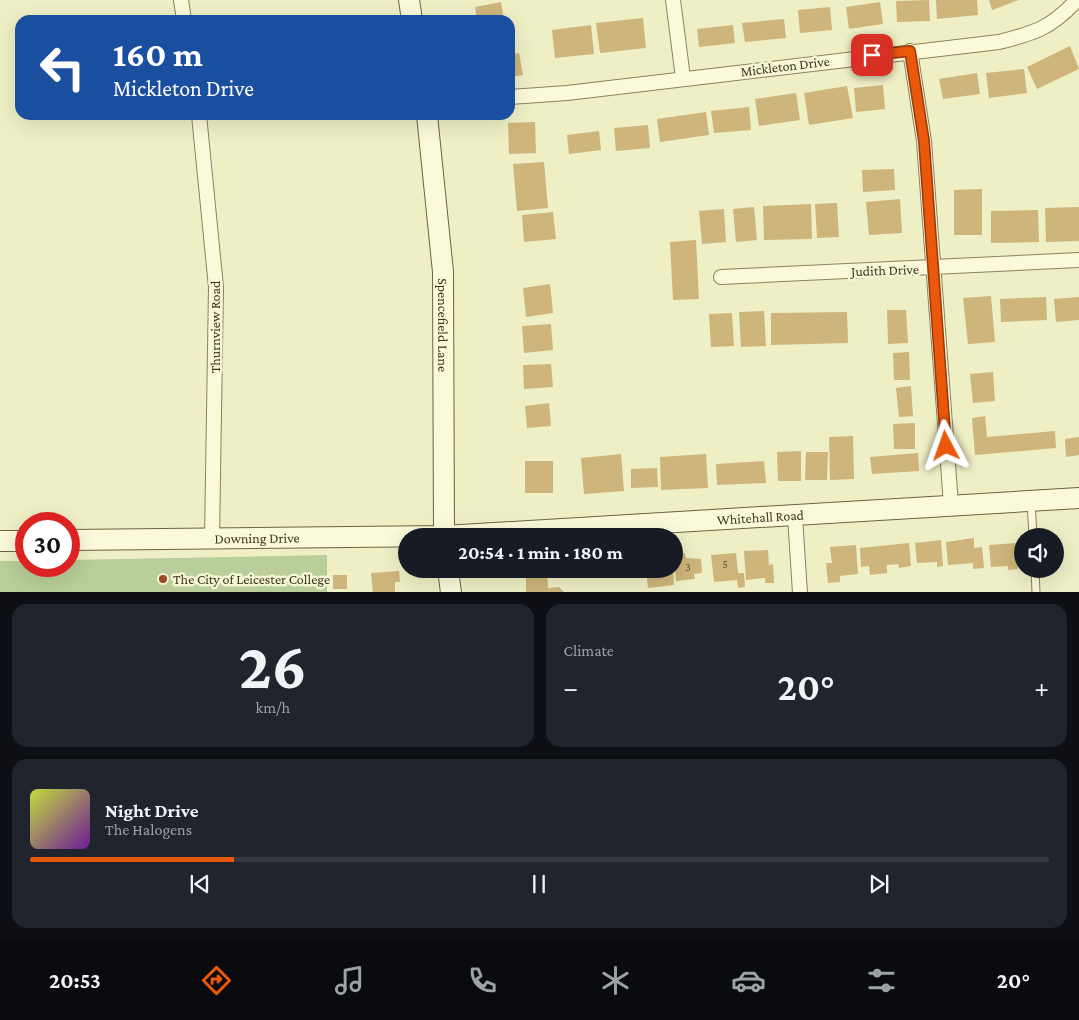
<!DOCTYPE html>
<meta charset="utf-8">
<style>
body{margin:0;font-family:"Crimson Pro",serif;background:#20242c;color:#f1f3f6;height:100vh;display:flex;flex-direction:column;font-size:19px;white-space:nowrap}
*{box-sizing:border-box;margin:0}
p{font-size:16px;color:#9ea1a6}
.icon{flex:none;width:28px;height:28px;fill:none;stroke:currentColor;stroke-width:2;stroke-linecap:round;stroke-linejoin:round}
.map{position:relative;height:592px;overflow:hidden}
.panel{display:flex;flex-direction:column;gap:12px;padding:12px;background:#0d0f14;flex:1}
.panel>*{flex:none}
.guide{position:absolute;left:15px;top:15px;width:500px;height:105px;border-radius:15px;box-shadow:0 5px 20px #0002;background:#1a4fa0;color:#fff;overflow:hidden}
.tools{position:absolute;left:1014px;top:528px;display:grid;gap:10px}
.tools a{display:grid;place-items:center;width:50px;height:50px;border-radius:50%;background:#171b24;box-shadow:0 5px 20px #0002;font-size:25px}
.speed{position:absolute;left:15px;top:512px;display:flex;gap:10px;font-size:25px;font-weight:700;text-align:center}
.speed>*{display:grid;place-content:center;width:65px;height:65px;border-radius:50%;background:#171b24;box-shadow:0 5px 20px #0002;line-height:1}
.speed .limit{border:8px solid #d22;background:#fff;color:#111}
.pin{position:absolute;display:grid;place-items:center;width:42px;height:42px;color:#fff;margin:-21px;border-radius:10px;box-shadow:0 2px 8px #0006}
.me{position:absolute;width:55px;margin:-28px;rotate:356deg;stroke-linejoin:round;filter:drop-shadow(0 0 4px #0008)}
.turn{display:flex;align-items:center;gap:18px;height:105px;padding:0 15px;font-size:22px}
.turn .icon{width:65px;height:65px;stroke-width:2.5}
.turn b{display:block;font-size:35px;line-height:42px}
.big{font-size:38px;font-weight:700;line-height:1.1}
.panel .widget{flex:1;display:flex;flex-direction:column;justify-content:center;gap:8px;min-width:0;padding:0 18px;border-radius:15px;background:#20242c}
.panel .dial{align-items:center;gap:0}
.dial b{font-size:65px;line-height:1}
.song{display:flex;align-items:center;gap:15px}
.cover{width:60px;height:60px;border-radius:8px;background:linear-gradient(135deg,hsl(70 70% 55%),hsl(280 70% 35%))}
.played{height:5px;border-radius:2px;background:linear-gradient(90deg,#ea580c 20%,#363941 20%)}
.keys{display:flex;justify-content:space-around;direction:ltr}
.heat{display:flex;justify-content:space-between;align-items:center;font-size:28px;direction:ltr}
.panel .tiles{flex:1;display:grid;gap:12px;grid-template-columns:1fr 1fr}
.widget:last-child{grid-column:span 2}
.trip{position:absolute;left:398px;top:528px;width:285px;height:50px;border-radius:25px;background:#171b24;box-shadow:0 5px 20px #0002;font-weight:700;line-height:50px;text-align:center}
.menu{display:flex;height:80px;justify-content:space-around;align-items:center;background:#090b0e;color:#9ea1a6}
.menu .icon{width:35px;height:35px}
.menu .on{color:#ea580c}
.menu b{font-size:22px;color:#f1f3f6}
.map>svg:first-child{display:block}
.green{fill:#b9ce9a}
.building{fill:#ceb57c}
.lines{fill:none;stroke-linecap:round;stroke-linejoin:round}
.lane-casing{stroke:#8b825b;stroke-width:9}
.street-casing{stroke:#8b825b;stroke-width:16}
.secondary-casing{stroke:#6d633e;stroke-width:22}
.lane{stroke:#faf9da;stroke-width:7}
.street{stroke:#faf9da;stroke-width:14}
.secondary{stroke:#faf9da;stroke-width:20}
.route-casing{stroke:#983908;stroke-width:12}
.route{stroke:#ea580c;stroke-width:9}
.poi-dot{fill:#9b492a;stroke:#f6f6d6;stroke-width:2}
.labels{text-anchor:middle;stroke-width:5;stroke-linejoin:round;paint-order:stroke}
.number-label{font-size:11px;fill:#605536}
.street-label{font-size:14px;fill:#3b351f;stroke:#f6f6d6}
.poi-label{font-size:14px;fill:#3b351f;stroke:#f6f6d6;text-anchor:start}
</style>
<div class="map">
<svg width="1079" height="593" viewBox="0 0 1079 593">
<rect width="100%" height="100%" fill="#efefc6"/>
<path class="green" d="M327 555V592H0V561H26V566H69V560Z"/>
<path class="building" d="M929 0 930 21 897 22 896 1Z
M936 0H977L978 15 937 19Z
M989 0H1019L992 10Z
M501 2 504 20H477L475 7Z
M880 2 883 24 849 29 846 7Z
M830 7 832 30 800 33 798 10Z
M643 18 646 48 600 53 596 23Z
M784 19 786 38 745 42 742 23Z
M591 25 594 54 555 58 552 30Z
M733 25 735 43 699 47 697 29Z
M1070 46 1079 69 1037 89 1027 67Z
M519 53 523 75 510 77V55Z
M1024 69 1027 93 989 98 986 73Z
M977 73 980 94 943 99 939 79Z
M883 85 885 109 856 112 854 88Z
M847 86 853 118 809 125 804 93Z
M796 93 800 120 759 126 755 99Z
M749 107 751 130 714 133 711 111Z
M706 112 709 135 660 142 657 119Z
M535 122 536 153 509 154 508 123Z
M648 125 650 148 616 151 614 128Z
M599 131 601 150 569 154 567 135Z
M544 162 548 208 517 211 513 164Z
M894 169 895 190 863 192 862 170Z
M982 189V235H954V190Z
M900 199 902 233 869 235 866 202Z
M837 203 839 237 817 238 815 204Z
M811 204 812 239 764 240 763 206Z
M754 207 757 240 736 242 733 209Z
M1079 207V241L1046 242 1045 208Z
M724 209 726 242 702 244 699 211Z
M1038 210 1039 242 991 243V211Z
M553 212 556 239 524 242 522 215Z
M696 240 699 299 673 300 670 242Z
M550 284 553 313 526 317 523 288Z
M991 296 995 342 968 344 963 298Z
M1046 297 1047 320 1001 322 1000 299Z
M1079 297V320L1056 322 1054 299Z
M887 310H906L908 343 888 344Z
M764 311 766 346 741 347 739 312Z
M847 312 848 343 771 345V313Z
M732 313 734 346 711 347 709 314Z
M551 324 553 350 524 353 522 326Z
M909 352 910 380H894L893 353Z
M551 364 553 387 524 389 523 365Z
M993 372 995 401 973 403 970 374Z
M911 386 913 416 899 417 896 388Z
M549 403 551 426 527 428 525 406Z
M985 416 987 437 1055 431 1056 448 975 455 972 418Z
M915 423V449H894L893 424Z
M853 436 854 479 830 480 829 437Z
M1079 437V455L1066 457 1065 439Z
M801 451V481H778L777 452Z
M806 452H828L827 480H805Z
M918 453 919 471 872 474 870 457Z
M621 454 624 491 584 494 581 458Z
M706 454 708 488 661 490 660 457Z
M525 461H553V493H525Z
M764 461 766 483 717 485 716 464Z
M657 468 658 487 631 488V469Z
M974 538V548L982 547 984 568 973 569V563L948 565 946 542Z
M941 540 943 566 937 567V562L917 563 915 543Z
M909 543 911 566 899 568 898 564 887 565V573L870 575 869 566 861 567 860 548Z
M1016 543 1018 569 1008 570V566L991 567 989 545Z
M856 545 858 574 840 576V582L828 583 826 563H832L830 547Z
M768 550 769 565 773 564 774 583H765V578L746 580 744 551Z
M685 553 686 558 701 559 702 573 694 574 695 579 676 581 674 554Z
M736 553 738 573H744L745 587 738 588 737 580 714 582 711 555Z
M526 569H547L548 588 559 587 565 593H526Z
M625 569H643V573L626 574Z
M646 569H673L674 585 648 588Z
M399 571 400 582H395V593H373L371 573Z
M333 575H347V589H333Z"/>
<g class="lines">
<g class="lane-casing">
<path id="lane" d="M1031 502 1033 536
M1035 569 1036 593"/>
</g>
<g class="street-casing">
<path id="street" d="M181 0 184 20
M673 0 683 78
M910 51 924 141 951 505
M510 97 567 93 999 42C1035 33 1051 28 1077 0
M199 115 216 287 212 539
M721 277 1079 260
M795 516 800 593"/>
</g>
<g class="secondary-casing">
<g id="secondary">
<path d="M409 0 412 20"/>
<path id="s1" d="M427 115 443 272 444 536"/>
<path id="s2" d="M69 540 444 536 1079 498"/>
<path d="M0 541H26"/>
<path d="M448 569 451 593"/>
</g>
</g>
<use href="#lane" class="lane"/>
<use href="#street" class="street"/>
<use href="#secondary" class="secondary"/>
</g>
<g class="lines">
<g class="route-casing">
<path id="route" d="M872 55 910 51 924 141 946 446"/>
</g>
<use href="#route" class="route"/>
</g>
<circle class="poi-dot" cx="163" cy="579" r="5"/>
<g class="labels">
<g class="number-label">
<text x="725" y="568">5</text>
<text x="688" y="571">3</text>
</g>
<g class="street-label">
<text transform="translate(785 66) rotate(-7)" y="5">Mickleton Drive</text>
<text transform="translate(885 270) rotate(-2)" y="5">Judith Drive</text>
<text dy="5" stroke="none"><textPath href="#s1" startOffset="211">Spencefield Lane</textPath></text>
<text transform="translate(215 327) rotate(-90)" y="5">Thurnview Road</text>
<text dy="5" stroke="none"><textPath href="#s2" startOffset="692">Whitehall Road</textPath></text>
<text dy="5" stroke="none"><textPath href="#s2" startOffset="188">Downing Drive</textPath></text>
</g>
<g class="poi-label">
<text x="173" y="584">The City of Leicester College</text>
</g>
</g>
</svg>
<div class="tools">
<a><svg class="icon" aria-label="sound" viewBox="0 0 24 24"><path d="M4 9h4l5-4v14l-5-4H4zM17 9q2 3 0 6"/></svg></a>
</div>
<div class="speed"><div class="limit">30</div></div>
<div class="pin" style="left:872px;top:55px;background:#d93025"><svg class="icon" aria-label="arrive" viewBox="0 0 24 24"><path d="M6 21V4h12l-3 4 3 4H6"/></svg></div>
<svg class="me" style="left:946px;top:446px" viewBox="-20 -20 40 40"><path d="M0-17L14 15 0 8-14 15z" fill="#ea580c" stroke="#fff" stroke-width="4"/></svg>
<div class="trip">20:54 · 1 min · 180 m</div>
<div class="guide">
<div class="turn"><svg class="icon" aria-label="left" viewBox="0 0 24 24"><path d="M17 20v-9H6M10 6l-5 5 5 5"/></svg><div><b>160 m</b>Mickleton Drive</div></div>
</div>
</div>
<section class="panel">
<div class="tiles">
<div class="widget dial"><b>26</b><p>km/h</p></div>
<div class="widget"><p>Climate</p>
<div class="heat"><a>−</a><b class="big">20°</b><a>+</a></div>
</div>
<div class="widget">
<div class="song"><i class="cover"></i><div><b>Night Drive</b><p>The Halogens</p></div></div>
<div class="played"></div>
<div class="keys"><svg class="icon" aria-label="previous" viewBox="0 0 24 24"><path d="M18 5L8 12l10 7zM5 5v14"/></svg><svg class="icon" aria-label="pause" viewBox="0 0 24 24"><path d="M8 5v14M16 5v14"/></svg><svg class="icon" aria-label="next" viewBox="0 0 24 24"><path d="M6 5l10 7-10 7zM19 5v14"/></svg></div>
</div>
</div>
</section>
<nav class="menu">
<b>20:53</b>
<svg class="icon on" aria-label="directions" viewBox="0 0 24 24"><path d="M12 3l9 9-9 9-9-9zM9 14v-3h6M13 9l2 2-2 2"/></svg>
<svg class="icon" aria-label="music" viewBox="0 0 24 24"><path d="M9 18V5l10-2v13"/><circle cx="6" cy="18" r="3"/><circle cx="16" cy="16" r="3"/></svg>
<svg class="icon" aria-label="phone" viewBox="0 0 24 24"><path d="M5 4h4l2 5-3 2q2 4 5 5l2-3 5 2v4C11 20 4 13 5 4z"/></svg>
<svg class="icon" aria-label="climate" viewBox="0 0 24 24"><path d="M12 3v18M4 7l16 10M4 17L20 7"/></svg>
<svg class="icon" aria-label="car" viewBox="0 0 24 24"><path d="M5 17H2v-5l4-1 3-4h7l3 4 3 1v5h-3M9 17h6M6 11h13"/><circle cx="7" cy="17" r="2"/><circle cx="17" cy="17" r="2"/></svg>
<svg class="icon" aria-label="filters" viewBox="0 0 24 24"><path d="M4 7h16M4 17h16"/><circle cx="9" cy="7" r="2"/><circle cx="15" cy="17" r="2"/></svg>
<b>20°</b>
</nav>
